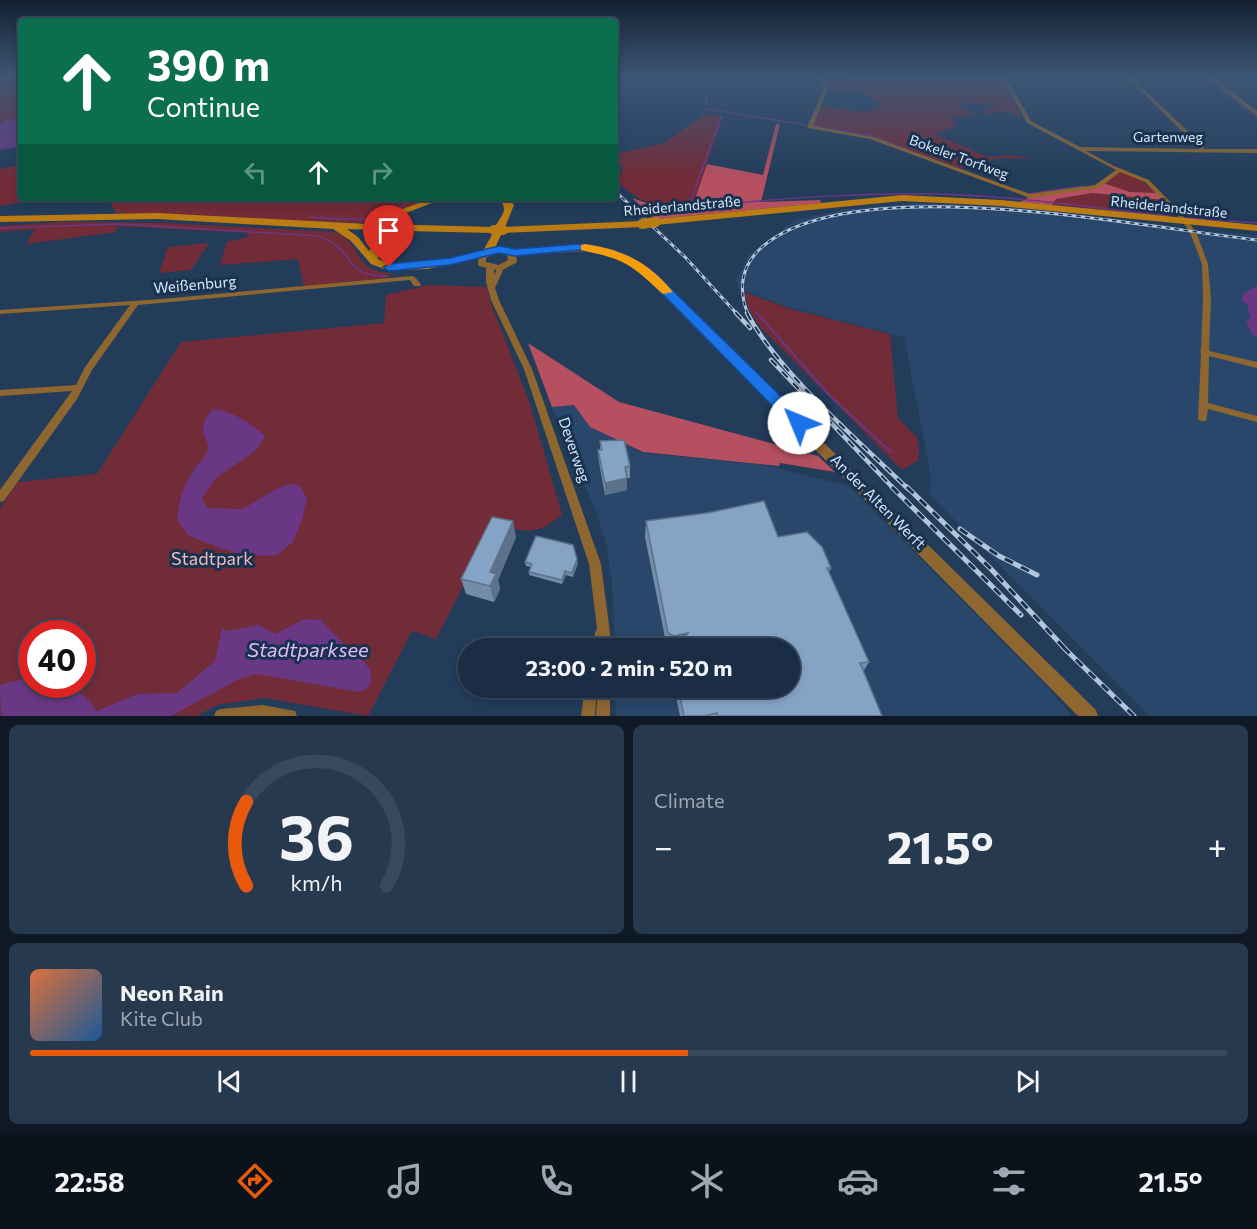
<!DOCTYPE html>
<meta charset="utf-8">
<style>
body{margin:0;font-family:Commissioner,sans-serif;background:#27394f;color:#f1f3f6;height:100vh;display:flex;flex-direction:column;font-size:22px;white-space:nowrap}
*{box-sizing:border-box;margin:0}
p{font-size:20px;color:#9fa8b2}
.icon{flex:none;width:33px;height:33px;fill:none;stroke:currentColor;stroke-width:2;stroke-linecap:round;stroke-linejoin:round}
.map{position:relative;height:716px;overflow:hidden}
.sheet{display:flex;flex-direction:column;gap:9px;padding:9px;background:#0e1925;flex:1}
.sheet>*{flex:none}
.guide{position:absolute;left:18px;top:18px;width:600px;height:183px;border-radius:6px;box-shadow:0 3px 9px #0003,0 0 0 2px #38495d;background:#0b6e4f;color:#fff;overflow:hidden}
.speed{position:absolute;left:18px;top:620px;display:flex;gap:12px;font-size:30px;font-weight:700;text-align:center}
.speed>*{display:grid;place-content:center;width:78px;height:78px;border-radius:50%;background:#1a2d44;box-shadow:0 3px 9px #0003,0 0 0 2px #38495d;line-height:1}
.speed .limit{border:9px solid #d22;background:#fff;color:#111}
.pin{position:absolute;display:grid;place-items:center;width:51px;height:51px;color:#fff;margin:-62px -26px;border-radius:50% 50% 50% 0;rotate:-45deg;box-shadow:0 0 6px #0007}
.pin .icon{rotate:45deg}
.me{position:absolute;width:66px;margin:-33px;rotate:315deg;stroke-linejoin:round;filter:drop-shadow(0 0 4px #0008)}
.turn{display:flex;align-items:center;gap:21px;height:126px;padding:0 30px;font-size:27px}
.turn .icon{width:78px;height:78px;stroke-width:2.5}
.turn b{display:block;font-size:42px;line-height:51px}
.lanes{display:flex;align-items:center;height:57px;padding:0 30px;background:#0003;justify-content:center;gap:30px;direction:ltr}
.lanes .off{opacity:.35}
.big{font-size:45px;font-weight:700;line-height:1.1}
.sheet .card{flex:1;display:flex;flex-direction:column;justify-content:center;gap:9px;min-width:0;padding:0 21px;border-radius:9px;background:#27394f}
.sheet .dial{align-items:center;gap:0}
.dial svg{height:156px;overflow:visible;fill:none;stroke:#38495d;stroke-width:7;stroke-linecap:round;text-anchor:middle}
.dial text{fill:#f1f3f6;stroke:none}
.song{display:flex;align-items:center;gap:18px}
.cover{width:72px;height:72px;border-radius:9px;background:linear-gradient(135deg,hsl(20 70% 55%),hsl(210 70% 35%))}
.played{height:6px;border-radius:3px;background:linear-gradient(90deg,#ea580c 55%,#38495d 55%)}
.keys{display:flex;justify-content:space-around;direction:ltr}
.heat{display:flex;justify-content:space-between;align-items:center;font-size:33px;direction:ltr}
.sheet .tiles{flex:1;display:grid;gap:9px;grid-template-columns:1fr 1fr}
.card:last-child{grid-column:span 2}
.trip{position:absolute;left:458px;top:638px;width:342px;height:60px;border-radius:30px;background:#1a2d44;box-shadow:0 3px 9px #0003,0 0 0 2px #38495d;font-weight:700;line-height:60px;text-align:center}
.dock{display:flex;height:96px;justify-content:space-around;align-items:center;background:#0a121b;color:#9fa8b2}
.dock .icon{width:42px;height:42px}
.dock .current{color:#ea580c}
.dock b{font-size:27px;color:#f1f3f6}
.map>svg:first-child{display:block}
.built{fill:#29476a}
.green{fill:#712c38;fill-rule:evenodd}
.forest{fill:#b65060}
.water{fill:#6a3785}
.lines{fill:none;stroke-linecap:round;stroke-linejoin:round}
.stream-far1{stroke:#6a3785;stroke-width:1.5}
.stream{stroke:#6a3785;stroke-width:2}
.minor{fill:#8d6630;fill-rule:evenodd}
.tertiary{fill:#8d6630;fill-rule:evenodd}
.secondary{fill:#ba7c13;fill-rule:evenodd}
.rail-far2-casing{stroke:#b3c5da;stroke-width:3}
.rail-far1-casing{stroke:#b3c5da;stroke-width:4.5}
.rail-casing{stroke:#b3c5da;stroke-width:5}
.rail-far2{stroke:#18324f;stroke-width:1.5;stroke-dasharray:4.5;stroke-linecap:butt}
.rail-far1{stroke:#18324f;stroke-width:2;stroke-dasharray:8;stroke-linecap:butt}
.rail{stroke:#18324f;stroke-width:3;stroke-dasharray:9;stroke-linecap:butt}
.secondary-bridge{stroke:#ba7c13;stroke-width:10}
.wall{fill:#728ca9}
.shaded-wall{fill:#5d728a}
.building{fill:#85a3c5;stroke:#5d728a;stroke-width:1.5}
.route{fill:#1a73e8;stroke:#114b97;stroke-width:1.5}
.slow{fill:#f59e0b}
.labels{text-anchor:middle;stroke-width:6;stroke-linejoin:round;paint-order:stroke}
.far-street-label{font-size:14px;fill:#d6e6f8;stroke:#18324f}
.street-label{font-size:15px;fill:#d6e6f8;stroke:#18324f}
.near-park-label{font-size:18px;fill:#f2babf;stroke:#18324f}
.near-water-label{font-size:20px;font-style:italic;fill:#e3bbfb;stroke:#18324f}
</style>
<div class="map">
<svg width="1257" height="716" viewBox="0 0 1257 716">
<rect width="100%" height="100%" fill="#223c5a"/>
<path class="built" d="M917 203 1017 207 1200 231 1257 235V716H1149L930 495 931 477 904 337 791 308 739 289 736 281 749 255 793 221 845 209Z
M574 405 590 427 642 453 765 465 849 486 1048 688 1072 716H616L615 687H789V648H615L612 583 607 548 595 509 552 407Z"/>
<path class="green" d="M0 77H21V119L0 124Z
M861 77H1001L1022 119 1008 111 985 114 981 112 997 105 956 103 974 115 949 117 958 125 934 134 988 157 1013 155 1031 159 1001 158 960 168 872 137 812 126 820 106 867 112 881 106 862 91 827 90 824 80Z
M704 115 723 116 692 208C656 208 641 205 615 179L623 172 622 166 615 161V154L664 143Z
M21 165V198H45L0 206V169Z
M1120 171 1138 178 1157 193 1130 192 1103 183Z
M1092 193 1164 200 1180 217 1052 205 1056 199Z
M434 198 371 222 360 223 116 213 108 199Z
M62 222 164 223 333 232C363 240 351 273 392 273L387 278 304 287 298 259 220 265 227 242 247 237 249 233 117 226 116 232 26 244 35 229 0 232V226Z
M209 243 191 270 159 273 168 247Z
M429 285 487 287 490 301 530 404 562 514C539 537 524 531 494 525L436 639 412 631 368 716 264 698 217 705 197 716H0V508L18 482 97 474 181 342 384 323 386 295ZM32 633H82V684H32Z
M744 292 791 309 890 334 898 418 918 439 919 460 902 470 759 326 749 310Z"/>
<path class="forest" d="M776 124H780L761 202 820 200 821 203 655 219 632 198 652 205 692 208 707 164 763 175Z
M1103 183 1130 192 1157 193 1164 200 1092 193 1056 199 1052 205 1020 202 1029 197 1099 187Z
M528 343 619 402 818 456 835 472 780 463 779 466 643 452 590 427 574 405 552 407Z"/>
<path class="water" d="M21 119V146L0 150V124L7 120Z
M1257 286V337L1252 334 1246 322 1251 317 1247 305 1241 299 1244 293Z
M213 409C232 411 251 423 265 436 257 455 235 463 219 476 212 481 207 491 202 499L208 508 243 509 274 490 288 484 299 485 307 498 302 520 293 542 277 555 246 556 221 548 189 536 177 520C179 499 184 484 196 467 199 462 205 457 207 452 212 438 192 432 213 409Z
M304 619 321 620 342 642 353 649 370 669 371 683 367 689 358 692 257 674 239 679 171 716H1L0 685 31 677 32 684C63 684 78 683 97 711L137 694 177 693 215 661 222 628 228 631 259 625 275 634Z"/>
<g class="lines">
<path class="stream-far1" d="M707 77 706 109 806 125
M1204 77 1251 113
M1255 115 1257 117
M721 117 690 203 698 206C778 199 858 192 938 194 1016 196 1092 208 1169 216
M814 126 869 135 911 151
M1027 194 1083 186
M311 217C344 219 381 226 408 202L407 198
M1186 218 1257 223
M0 228 121 224 318 236C347 244 346 267 367 274 373 276 381 275 387 276
M755 311 758 314"/>
<path class="stream" d="M757 313 831 397 891 452"/>
<path class="minor" d="M819 77H823L828 89 813 126 873 137 1030 194 1095 185 1116 170 1027 123 1002 77H1006L1031 121 1080 147 1200 149 1145 95 1124 77H1129L1148 93 1204 147V149H1257V153L1086 151 1114 166 1149 180 1182 214 1196 232 1208 264 1211 299 1209 351 1257 362V368L1209 356 1208 403 1257 416V422L1208 409 1206 421H1200L1198 419 1201 354 1200 352 1201 350 1203 299 1202 264 1190 232 1178 216 1145 182 1120 172 1099 188 1030 198 870 139 808 128 807 127 824 89Z
M490 266 494 268V275L498 267 500 266 504 268 495 288 499 300 532 369 601 564 612 648H590L597 628 589 564 524 369 491 300 486 282V268Z
M412 276C416 277 418 281 421 284L420 286H414L410 280 138 305 92 370 77 399 4 501 0 502V490L72 391 0 396V390L76 385 85 367 130 305 0 314V310L162 299Z
M585 687H597L595 716H581Z
M598 687H610V716H596Z
M263 705 295 711 297 716H214L216 711 221 709Z"/>
<path class="tertiary" d="M1206 77H1213L1257 111V116Z
M575 245 607 249 640 262 1096 710 1098 716H1078L634 266 617 258 589 251 516 255 517 261 516 263 500 271 479 266 478 264 479 255 495 247 511 250ZM496 253 507 255 508 260 499 265 486 262V258Z"/>
<path class="secondary" d="M902 195 1001 200 1257 225V231L1001 206 902 201 656 225 651 222 656 219Z
M433 198H445L377 224 495 227C502 214 509 211 499 198H508L514 205 505 227 642 221 647 224 642 227 502 233 493 252 488 256 428 269 397 270 384 269 371 264 351 241 333 229 157 219 0 222V216L157 213 368 224 369 221ZM347 229 402 231 378 238 369 251 358 237ZM406 231 493 233 483 251C454 259 407 273 378 259 379 242 392 238 407 235L409 233Z"/>
<g class="rail-far2-casing">
<path id="rail-far2" d="M615 191 685 257 737 314
M748 314C738 290 741 266 761 248 851 168 1141 227 1257 240"/>
</g>
<g class="rail-far1-casing">
<path id="rail-far1" d="M736 313 750 328
M747 313C779 373 858 440 908 489
M771 360 894 489"/>
</g>
<g class="rail-casing">
<path id="rail" d="M892 487 1021 615
M907 487 990 568 1068 652
M960 529 999 556 1037 575
M1063 647 1134 716"/>
</g>
<use href="#rail-far2" class="rail-far2"/>
<use href="#rail-far1" class="rail-far1"/>
<use href="#rail" class="rail"/>
<path class="secondary-bridge" d="M642 224 656 222
M494 230H503"/>
</g>
<path class="wall" d="M600 441 630 466V478H627V490L605 495 599 462 598 450H600Z
M646 521 778 537 831 568 829 572 869 662 863 672 882 716H680L674 687H789V648H667L645 537Z
M516 537 498 580 500 589 494 602 466 594 461 579Z
M525 562 578 563 573 577 566 575 562 584 529 575V572L531 567 526 566Z"/>
<path class="shaded-wall" d="M627 478V490L605 495V483Z
M513 521 516 537 498 580 500 589 494 602 490 586V572Z
M577 559 578 563 573 577 572 573Z
M565 571 566 575 562 584V580Z
M688 633 686 648H673L674 636Z"/>
<path class="building" d="M624 440 630 466 625 467 627 478 605 483 598 450H602L600 441Z
M764 501 778 537 807 532 822 547 831 568H827L869 662 860 663 882 716H718L717 713 704 716H684L678 687H789V648H676L688 633 674 636 668 633 646 521 707 513Z
M492 517 513 521 490 572 496 574 490 586 461 579Z
M536 536 573 545 577 559 572 573 565 571 562 580 529 572 532 564 525 562Z"/>
<linearGradient id="sky" x2="0" y2="1"><stop stop-color="#132132"/><stop offset="0.43" stop-color="#3e5676"/><stop offset="1" stop-color="#3e5676" stop-opacity="0"/></linearGradient>
<rect width="1257" height="178" fill="url(#sky)"/>
<path class="route" d="M580 244C614 248 628 254 656 274L804 419 806 423 804 427H793L648 279 621 259 605 254 580 250 515 256 499 253 450 265 389 271 383 267 389 264 450 258 499 246 515 249Z"/>
<path class="slow" d="M585 244C621 249 649 262 673 292L663 294C628 262 626 260 581 250V245Z"/>
<g class="labels">
<g class="far-street-label">
<text x="1168" y="142">Gartenweg</text>
<text transform="translate(959 157) rotate(20)" y="5">Bokeler Torfweg</text>
<text transform="translate(682 206) rotate(-5)" y="5">Rheiderlandstraße</text>
<text transform="translate(1169 207) rotate(6)" y="5">Rheiderlandstraße</text>
</g>
<g class="street-label">
<text transform="translate(195 285) rotate(-5)" y="5">Weißenburg</text>
<text transform="translate(574 450) rotate(71)" y="5">Deverweg</text>
<text transform="translate(878 502) rotate(45)" y="5">An der Alten Werft</text>
</g>
<g class="near-park-label">
<text x="212" y="565">Stadtpark</text>
</g>
<g class="near-water-label">
<text x="308" y="657">Stadtparksee</text>
</g>
</g>
</svg>
<div class="speed"><div class="limit">40</div></div>
<div class="pin" style="left:389px;top:267px;background:#d93025"><svg class="icon" aria-label="arrive" viewBox="0 0 24 24"><path d="M6 21V4h12l-3 4 3 4H6"/></svg></div>
<svg class="me" style="left:799px;top:423px" viewBox="-20 -20 40 40"><circle r="19" fill="#fff"/><path d="M0-13L10 11 0 6-10 11z" fill="#1a73e8"/></svg>
<div class="trip">23:00 · 2 min · 520 m</div>
<div class="guide">
<div class="turn"><svg class="icon" aria-label="ahead" viewBox="0 0 24 24"><path d="M12 20V5M6 11l6-6 6 6"/></svg><div><b>390 m</b>Continue</div></div>
<div class="lanes"><svg class="icon off" aria-label="left" viewBox="0 0 24 24"><path d="M17 20v-9H6M10 6l-5 5 5 5"/></svg><svg class="icon" aria-label="ahead" viewBox="0 0 24 24"><path d="M12 20V5M6 11l6-6 6 6"/></svg><svg class="icon off" aria-label="right" viewBox="0 0 24 24"><path d="M7 20v-9h11M14 6l5 5-5 5"/></svg></div>
</div>
</div>
<section class="sheet">
<div class="tiles">
<div class="card dial"><svg viewBox="0 0 100 80">
<path d="M14 69A42 42 0 1 1 86 69"/>
<path d="M14 69A42 42 0 0 1 14 26" stroke="#ea580c"/>
<text x="50" y="56" font-size="32" font-weight="700">36</text>
<text x="50" y="72" font-size="11">km/h</text>
</svg></div>
<div class="card"><p>Climate</p>
<div class="heat"><a>−</a><b class="big">21.5°</b><a>+</a></div>
</div>
<div class="card">
<div class="song"><i class="cover"></i><div><b>Neon Rain</b><p>Kite Club</p></div></div>
<div class="played"></div>
<div class="keys"><svg class="icon" aria-label="previous" viewBox="0 0 24 24"><path d="M18 5L8 12l10 7zM5 5v14"/></svg><svg class="icon" aria-label="pause" viewBox="0 0 24 24"><path d="M8 5v14M16 5v14"/></svg><svg class="icon" aria-label="next" viewBox="0 0 24 24"><path d="M6 5l10 7-10 7zM19 5v14"/></svg></div>
</div>
</div>
</section>
<nav class="dock">
<b>22:58</b>
<svg class="icon current" aria-label="directions" viewBox="0 0 24 24"><path d="M12 3l9 9-9 9-9-9zM9 14v-3h6M13 9l2 2-2 2"/></svg>
<svg class="icon" aria-label="music" viewBox="0 0 24 24"><path d="M9 18V5l10-2v13"/><circle cx="6" cy="18" r="3"/><circle cx="16" cy="16" r="3"/></svg>
<svg class="icon" aria-label="phone" viewBox="0 0 24 24"><path d="M5 4h4l2 5-3 2q2 4 5 5l2-3 5 2v4C11 20 4 13 5 4z"/></svg>
<svg class="icon" aria-label="climate" viewBox="0 0 24 24"><path d="M12 3v18M4 7l16 10M4 17L20 7"/></svg>
<svg class="icon" aria-label="car" viewBox="0 0 24 24"><path d="M5 17H2v-5l4-1 3-4h7l3 4 3 1v5h-3M9 17h6M6 11h13"/><circle cx="7" cy="17" r="2"/><circle cx="17" cy="17" r="2"/></svg>
<svg class="icon" aria-label="filters" viewBox="0 0 24 24"><path d="M4 7h16M4 17h16"/><circle cx="9" cy="7" r="2"/><circle cx="15" cy="17" r="2"/></svg>
<b>21.5°</b>
</nav>
